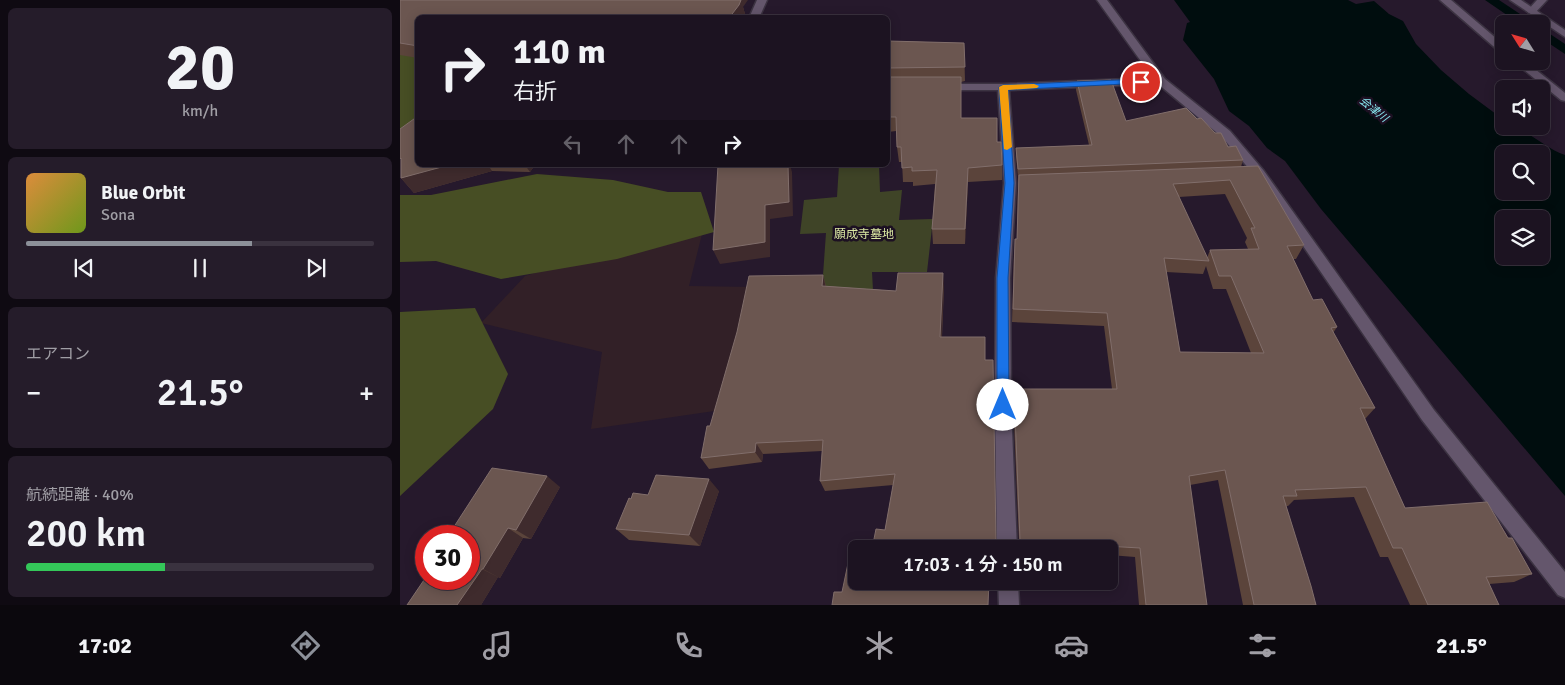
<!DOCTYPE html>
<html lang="ja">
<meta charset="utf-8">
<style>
body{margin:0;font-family:Signika,"Noto Sans JP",sans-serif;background:#251c2a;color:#f1f3f6;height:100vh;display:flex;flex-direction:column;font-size:19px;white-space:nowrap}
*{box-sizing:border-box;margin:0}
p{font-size:16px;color:#a09ea5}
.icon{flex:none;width:28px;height:28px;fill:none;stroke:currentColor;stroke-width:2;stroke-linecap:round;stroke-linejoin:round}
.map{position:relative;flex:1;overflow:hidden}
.drawer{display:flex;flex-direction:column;gap:8px;padding:8px;background:#0f0a12;width:400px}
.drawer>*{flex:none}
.banner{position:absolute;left:15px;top:15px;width:475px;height:152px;border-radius:8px;box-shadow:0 2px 12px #0003,0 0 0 1px #3a323f;background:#1c1321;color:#f1f3f6;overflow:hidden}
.needle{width:32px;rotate:307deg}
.fabs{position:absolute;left:1095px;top:15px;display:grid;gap:10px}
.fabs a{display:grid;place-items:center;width:55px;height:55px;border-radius:8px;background:#1c1321;box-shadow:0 2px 12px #0003,0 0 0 1px #3a323f;font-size:25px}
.speed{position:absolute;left:15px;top:525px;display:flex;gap:10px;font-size:25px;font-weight:700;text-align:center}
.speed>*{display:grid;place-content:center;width:65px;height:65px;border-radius:50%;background:#1c1321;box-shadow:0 2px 12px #0003,0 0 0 1px #3a323f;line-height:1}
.speed .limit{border:8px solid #d22;background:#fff;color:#111}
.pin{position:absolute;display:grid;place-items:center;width:42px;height:42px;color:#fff;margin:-21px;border:2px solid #fff;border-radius:50%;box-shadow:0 1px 5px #0007}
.me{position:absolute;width:55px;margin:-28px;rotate:0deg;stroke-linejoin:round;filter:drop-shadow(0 0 4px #0008)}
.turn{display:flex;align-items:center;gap:18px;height:105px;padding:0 15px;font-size:22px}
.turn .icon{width:65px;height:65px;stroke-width:2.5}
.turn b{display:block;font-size:35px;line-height:42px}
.lanes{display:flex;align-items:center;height:48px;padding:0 15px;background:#0003;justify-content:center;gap:25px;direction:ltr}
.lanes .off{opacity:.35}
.big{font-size:38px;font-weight:600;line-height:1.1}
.drawer .widget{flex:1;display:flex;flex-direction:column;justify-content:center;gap:8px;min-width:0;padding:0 18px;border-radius:8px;background:#251c2a}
.drawer .dial{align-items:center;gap:0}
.dial b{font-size:65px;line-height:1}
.song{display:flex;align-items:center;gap:15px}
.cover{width:60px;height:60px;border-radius:8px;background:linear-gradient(135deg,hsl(30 70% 55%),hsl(80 70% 35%))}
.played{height:5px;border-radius:2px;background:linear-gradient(90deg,#8c9099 65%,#3a323f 65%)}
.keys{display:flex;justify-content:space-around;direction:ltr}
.heat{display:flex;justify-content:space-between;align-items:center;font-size:28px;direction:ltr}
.charge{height:8px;border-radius:4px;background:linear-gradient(90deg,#34c759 40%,#3a323f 0)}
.trip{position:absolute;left:448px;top:540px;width:270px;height:50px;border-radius:8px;background:#1c1321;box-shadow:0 2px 12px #0003,0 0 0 1px #3a323f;font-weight:600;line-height:50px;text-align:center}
.tabs{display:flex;height:80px;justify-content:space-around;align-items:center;background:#0b080d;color:#a09ea5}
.tabs .icon{width:35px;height:35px}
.tabs .selected{color:#8c9099}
.tabs b{font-size:22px;color:#f1f3f6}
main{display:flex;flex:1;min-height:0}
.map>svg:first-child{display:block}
.education{fill:#322027}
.green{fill:#3f4427}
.forest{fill:#474e24}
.water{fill:#000d0e;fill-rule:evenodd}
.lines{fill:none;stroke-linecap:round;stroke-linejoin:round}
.minor-casing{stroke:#3c3342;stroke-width:3}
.tertiary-casing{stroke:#3c3342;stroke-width:3}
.minor{fill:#64566c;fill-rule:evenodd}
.tertiary{fill:#64566c;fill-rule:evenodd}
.wall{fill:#5b443b;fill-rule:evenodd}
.shaded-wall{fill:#3f2b2d}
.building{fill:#6b5650;stroke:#816e6b;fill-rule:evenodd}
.route{fill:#1a73e8;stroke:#114b97}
.slow{fill:#f59e0b}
.labels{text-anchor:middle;stroke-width:5;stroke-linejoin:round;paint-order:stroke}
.far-water-label{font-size:11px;font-style:italic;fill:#89eaf3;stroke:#1c1022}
.park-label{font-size:12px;fill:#dbe8a2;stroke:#1c1022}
</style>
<main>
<section class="drawer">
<div class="widget dial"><b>20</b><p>km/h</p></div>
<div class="widget">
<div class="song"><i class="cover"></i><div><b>Blue Orbit</b><p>Sona</p></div></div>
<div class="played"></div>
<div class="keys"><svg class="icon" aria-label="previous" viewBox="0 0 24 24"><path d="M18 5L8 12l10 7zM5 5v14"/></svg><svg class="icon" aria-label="pause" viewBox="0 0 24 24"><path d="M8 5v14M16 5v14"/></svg><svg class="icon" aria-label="next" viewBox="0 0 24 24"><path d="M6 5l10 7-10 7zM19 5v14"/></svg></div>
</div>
<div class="widget"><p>エアコン</p>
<div class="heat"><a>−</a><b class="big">21.5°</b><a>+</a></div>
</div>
<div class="widget"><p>航続距離 · 40%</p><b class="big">200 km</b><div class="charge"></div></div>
</section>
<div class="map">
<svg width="1165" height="605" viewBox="0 0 1165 605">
<rect width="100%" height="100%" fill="#26192c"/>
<path class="education" d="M305 222 289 286 351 287 321 410 191 429 202 352 81 323 125 276Z"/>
<path class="green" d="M439 165H479L480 192 502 190 499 220 533 219 527 272H472L473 290 422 289 426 233 400 234 404 200 437 197Z"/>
<path class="forest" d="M0 44 18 49 17 123 0 140Z
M137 174 213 180 268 192H301L314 232 217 259 101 279 36 261 0 262V195H31Z
M75 308 108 374 93 409 0 496V312Z"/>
<path class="water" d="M774 0H948L956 4 974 1 989 14 1003 21 1016 44 1041 70 1069 94 1104 120V126C1125 126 1144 148 1165 155V496L921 209 885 161 867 148 849 126 829 111 814 79 783 40 787 23 790 22ZM1104 154H1141V191H1104ZM1104 219H1141V256H1104Z
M1085 0H1099L1135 24H1120Z
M1141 28 1165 44V54L1141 38Z"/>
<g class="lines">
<g class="minor-casing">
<path id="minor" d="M357 0H367L359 18H349Z
M697 0H707L765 79 830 131 864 171 1034 410 1165 572V598L1158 595 1022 420 856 177 822 137 758 84 609 90 616 183 610 278 611 405 617 549H597L595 405 596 278 604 183 598 90H541L536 87 541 84H603L753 78Z
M1040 0H1051L1104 45V53L1100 52Z
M1137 0H1147L1135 13H1129L1127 11Z
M1113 61H1125L1165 93V101L1161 100Z
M598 581H618L619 605H599Z"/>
</g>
<g class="tertiary-casing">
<path id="tertiary" d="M1110 0H1121L1165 30V37Z"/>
</g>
<use href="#minor" class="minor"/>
<use href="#tertiary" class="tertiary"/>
</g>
<path class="wall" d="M0 0 343 7 345 14 18 18V58L0 55Z
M488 41 564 43 565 81 561 82V118L597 142 602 165V180L568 182 565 244H533L532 229 535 184 513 186V182H503L502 162H499L497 147 496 131 488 132Z
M677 81 726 121 797 119 843 160 841 167 904 245 896 259H893L913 300 937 327 933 333 975 408 965 419 1005 508 1108 538 1132 574 1114 582 1089 584 1099 605H1010L988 557H980L954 497 894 500 888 506H886L916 605H843L818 480 790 485 807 605H739L735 557 709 555V549H472L485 530 493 485 425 491 420 481 422 451 363 454 362 462 309 469 301 458 310 426 423 275 426 286 496 291 544 286 542 337 585 360 596 540 597 542 619 541 613 401 614 389H712L704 326 612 322 614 253 617 239 618 177 616 156V148L689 145 676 90ZM825 194 847 238 845 242 848 249 810 250 807 258 779 197ZM806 266 813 289H826L851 353 780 352 766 272 803 274Z
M18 165H135L130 172 92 171 14 193 1 178Z
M160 487 131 539 123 538 100 578 98 577 81 605H7L69 536Z
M319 491 300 546 229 540 216 529 231 499 248 495Z"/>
<path class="shaded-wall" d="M334 0H348L343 7 345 14 343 18H329Z
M49 165H88L92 171 14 193 1 178Z
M125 165H135L130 172Z
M388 165H390L392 172 393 216 370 219V257L320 264 313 250 365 205Z
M568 168V182L565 244V229Z
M543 273 544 286 541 350 540 337Z
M423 275 426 288 422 286Z
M356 443 363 454 362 462 355 452Z
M147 476 160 487 131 539 116 530Z
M309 479 319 491 300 546 289 535Z
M108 528 123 538 100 578 83 569Z
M82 569 98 577 81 605H57Z"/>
<path class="building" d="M0 0H341L339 5 329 18H18V46L0 43Z
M488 41 564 43 565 67 488 68Z
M488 77H561V118H597V142H601L602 165 568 168 565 229H532L537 170 512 171V167L502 168 501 147H497L496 117H488Z
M711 80 726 121 786 108 797 119 801 118 815 133H821L828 147 836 146 843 160 618 169 616 148 692 145 677 81Z
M18 116V165H49L1 178V158L0 159V129Z
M318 165H388L389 202 365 205V242L313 250Z
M858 166 904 245 887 246 913 300 922 299 937 327 931 328 975 408H960L1005 508 1087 502 1108 538H1112L1132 574 1086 577 1099 605H1028L1002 548H993L966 487 895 490 897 496H883L911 586 916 605H854L825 470 789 476 807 605H746L740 548 688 545V549H472L476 529 485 530 495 474 420 481 423 440 356 443 355 452 301 458 307 426H310L337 332 349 276 423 275 422 286 496 291 498 273H543L540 337H585V360H593L596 540 597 542H618L620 540 614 389H717L707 313 613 309 615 239H617L619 175ZM830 180 855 228H851L859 249 810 250 819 276H831L864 353 780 352 764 258 809 261 773 184Z
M92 468 147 476 116 530 108 528 83 569H82L57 605H7L26 577V579H69V536H48Z
M256 475 309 479 289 535 216 529 229 498 231 499 233 493 248 495Z
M450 554 456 555V581H589L588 605H432L434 592H442Z"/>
<path class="route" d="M741 79 745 82 744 83 608 90 614 183 608 278 609 405 608 409 603 411 598 409 597 405V278L605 183 599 87 603 85Z"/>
<path class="slow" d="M634 84 639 86 637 88 608 90 612 147 607 150 604 149 599 87 603 85Z"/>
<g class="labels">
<g class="far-water-label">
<text transform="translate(974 109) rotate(39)" y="4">会津川</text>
</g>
<g class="park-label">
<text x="464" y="238">願成寺墓地</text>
</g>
</g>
</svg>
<div class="fabs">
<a><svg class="needle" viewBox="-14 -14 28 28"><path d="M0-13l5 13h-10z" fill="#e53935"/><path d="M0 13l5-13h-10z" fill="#a09ea5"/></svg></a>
<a><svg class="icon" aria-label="sound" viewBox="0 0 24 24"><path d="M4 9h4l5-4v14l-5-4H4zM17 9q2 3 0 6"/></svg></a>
<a><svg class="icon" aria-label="search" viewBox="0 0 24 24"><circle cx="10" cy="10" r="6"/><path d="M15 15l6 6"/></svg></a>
<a><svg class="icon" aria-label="layers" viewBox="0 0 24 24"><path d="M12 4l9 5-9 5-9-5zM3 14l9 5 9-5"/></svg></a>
</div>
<div class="speed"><div class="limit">30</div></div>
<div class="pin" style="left:741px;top:82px;background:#d93025"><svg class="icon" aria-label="arrive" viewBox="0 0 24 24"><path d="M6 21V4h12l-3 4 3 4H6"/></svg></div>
<svg class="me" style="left:603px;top:405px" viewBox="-20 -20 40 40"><circle r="19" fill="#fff"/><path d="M0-13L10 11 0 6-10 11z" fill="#1a73e8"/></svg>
<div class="trip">17:03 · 1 分 · 150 m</div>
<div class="banner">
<div class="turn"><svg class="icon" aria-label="right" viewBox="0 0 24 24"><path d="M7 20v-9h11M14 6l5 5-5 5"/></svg><div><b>110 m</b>右折</div></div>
<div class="lanes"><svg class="icon off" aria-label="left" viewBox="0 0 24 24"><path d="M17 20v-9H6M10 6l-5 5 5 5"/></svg><svg class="icon off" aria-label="ahead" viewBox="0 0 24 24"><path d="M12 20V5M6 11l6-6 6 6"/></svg><svg class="icon off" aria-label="ahead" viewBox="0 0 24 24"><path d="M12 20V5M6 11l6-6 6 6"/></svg><svg class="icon" aria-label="right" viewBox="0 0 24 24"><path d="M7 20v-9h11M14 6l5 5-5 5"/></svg></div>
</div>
</div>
</main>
<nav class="tabs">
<b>17:02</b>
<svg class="icon selected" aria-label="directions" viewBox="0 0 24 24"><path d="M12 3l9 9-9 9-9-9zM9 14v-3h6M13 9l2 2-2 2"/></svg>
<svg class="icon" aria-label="music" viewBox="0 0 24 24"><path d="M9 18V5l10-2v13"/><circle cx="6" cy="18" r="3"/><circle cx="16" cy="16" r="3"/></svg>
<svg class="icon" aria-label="phone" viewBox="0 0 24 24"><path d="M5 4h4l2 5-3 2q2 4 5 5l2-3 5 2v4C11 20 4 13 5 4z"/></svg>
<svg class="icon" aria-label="climate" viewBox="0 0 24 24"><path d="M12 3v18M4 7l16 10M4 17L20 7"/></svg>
<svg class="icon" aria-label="car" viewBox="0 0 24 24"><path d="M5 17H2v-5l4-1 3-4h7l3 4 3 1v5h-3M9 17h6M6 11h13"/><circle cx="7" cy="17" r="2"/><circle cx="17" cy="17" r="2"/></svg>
<svg class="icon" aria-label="filters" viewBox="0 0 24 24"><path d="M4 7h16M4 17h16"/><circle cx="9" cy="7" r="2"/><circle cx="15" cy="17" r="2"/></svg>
<b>21.5°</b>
</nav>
